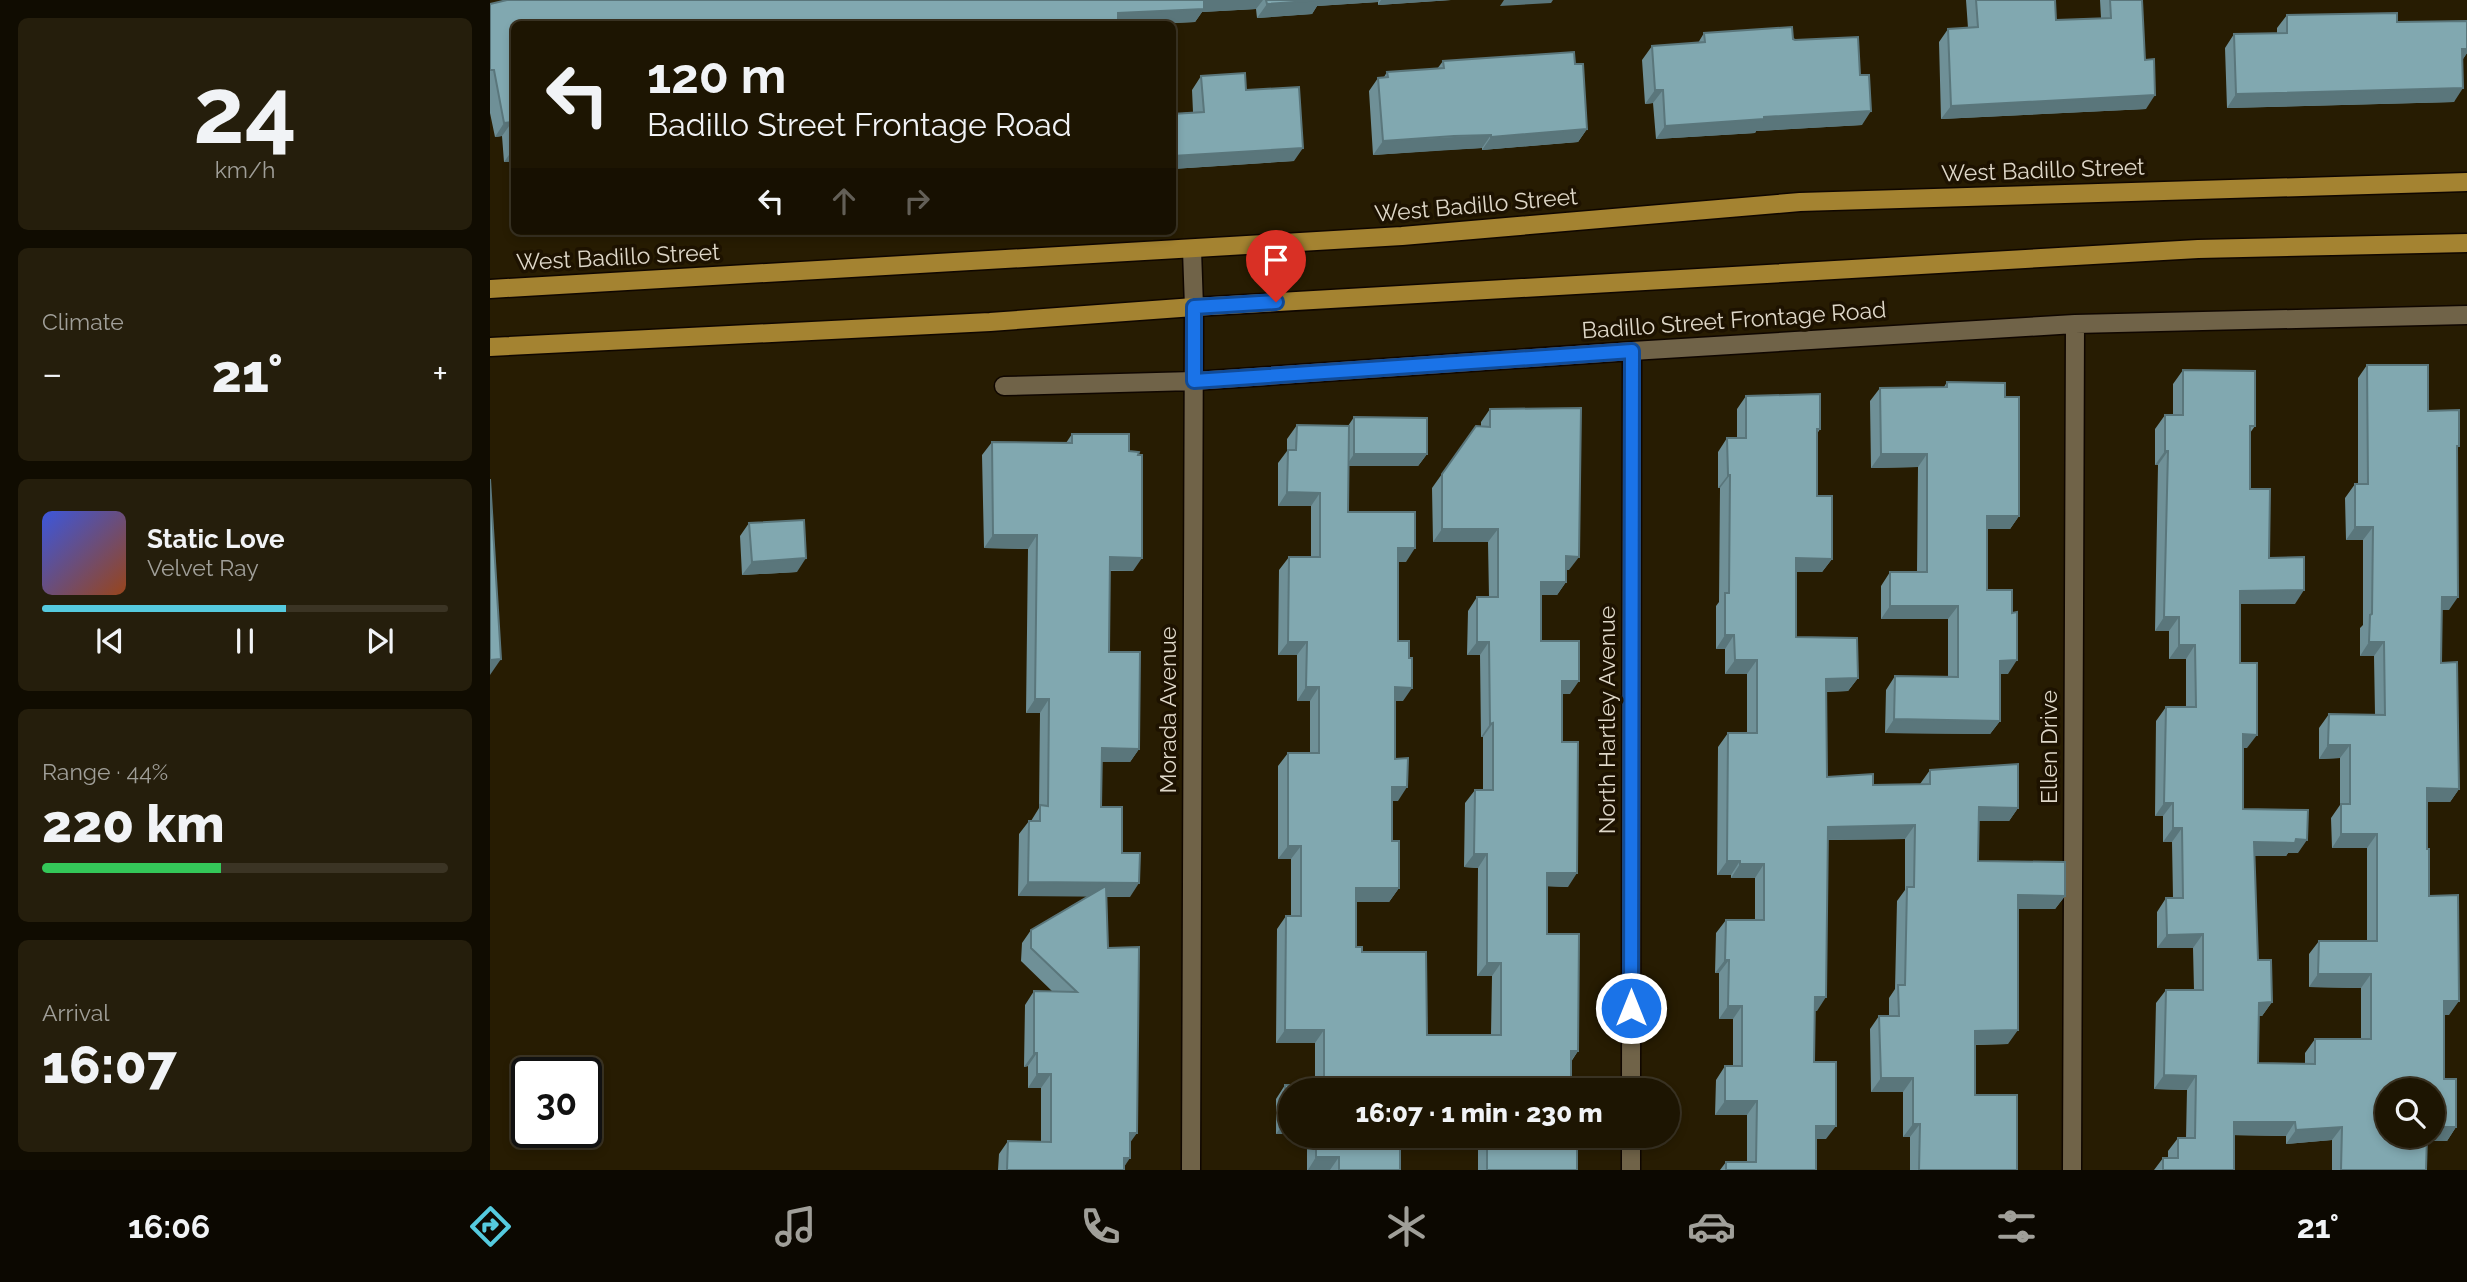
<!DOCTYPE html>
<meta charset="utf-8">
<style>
body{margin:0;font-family:Raleway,sans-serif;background:#251e0c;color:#f1f3f6;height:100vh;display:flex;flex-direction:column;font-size:26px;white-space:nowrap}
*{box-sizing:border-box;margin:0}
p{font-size:23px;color:#a09f99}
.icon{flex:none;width:38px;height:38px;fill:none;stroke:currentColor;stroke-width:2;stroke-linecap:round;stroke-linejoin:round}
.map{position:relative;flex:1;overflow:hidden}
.details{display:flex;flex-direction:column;gap:18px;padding:18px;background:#100c01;width:490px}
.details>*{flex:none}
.guide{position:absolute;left:21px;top:21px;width:665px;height:214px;border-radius:10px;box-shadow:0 4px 10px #0003,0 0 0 2px #3b3424;background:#1d1502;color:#f1f3f6;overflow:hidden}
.fabs{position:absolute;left:1885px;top:1078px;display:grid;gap:14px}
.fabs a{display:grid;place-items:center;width:70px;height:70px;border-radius:50%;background:#1d1502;box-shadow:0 4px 10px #0003,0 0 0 2px #3b3424;font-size:35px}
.speed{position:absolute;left:21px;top:1057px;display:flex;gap:14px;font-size:35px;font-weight:700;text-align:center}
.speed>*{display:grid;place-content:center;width:91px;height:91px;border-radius:50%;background:#1d1502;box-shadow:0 4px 10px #0003,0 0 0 2px #3b3424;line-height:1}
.speed .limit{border:4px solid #111;border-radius:10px;background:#fff;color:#111}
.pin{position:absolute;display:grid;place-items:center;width:60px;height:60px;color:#fff;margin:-72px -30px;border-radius:50% 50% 50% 0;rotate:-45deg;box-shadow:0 0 7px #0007}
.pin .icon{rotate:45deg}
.me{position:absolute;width:77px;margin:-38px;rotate:0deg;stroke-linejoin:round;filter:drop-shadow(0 0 5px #0008)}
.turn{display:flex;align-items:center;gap:24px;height:147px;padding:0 21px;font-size:32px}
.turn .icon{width:91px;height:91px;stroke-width:2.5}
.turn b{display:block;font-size:49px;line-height:60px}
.lanes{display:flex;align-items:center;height:66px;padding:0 21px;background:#0003;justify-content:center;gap:35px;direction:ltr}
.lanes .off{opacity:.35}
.big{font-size:52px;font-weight:800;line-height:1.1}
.details .card{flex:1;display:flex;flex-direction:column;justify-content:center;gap:10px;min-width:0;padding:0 24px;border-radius:10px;background:#251e0c}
.details .dial{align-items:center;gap:0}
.dial b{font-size:91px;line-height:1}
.song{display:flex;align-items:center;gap:21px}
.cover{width:84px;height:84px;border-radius:10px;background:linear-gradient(135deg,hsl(230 70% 55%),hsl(20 70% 35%))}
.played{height:7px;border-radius:4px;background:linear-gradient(90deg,#55cadf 60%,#3b3424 60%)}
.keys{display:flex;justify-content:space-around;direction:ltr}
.heat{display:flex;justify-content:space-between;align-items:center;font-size:38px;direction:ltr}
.charge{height:10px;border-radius:5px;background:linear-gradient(90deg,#34c759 44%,#3b3424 0)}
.trip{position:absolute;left:788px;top:1078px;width:402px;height:70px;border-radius:35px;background:#1d1502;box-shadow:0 4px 10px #0003,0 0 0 2px #3b3424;font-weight:800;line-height:70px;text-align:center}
.tabs{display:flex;height:112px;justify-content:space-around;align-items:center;background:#0c0801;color:#a09f99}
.tabs .icon{width:49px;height:49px}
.tabs .selected{color:#55cadf}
.tabs b{font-size:32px;color:#f1f3f6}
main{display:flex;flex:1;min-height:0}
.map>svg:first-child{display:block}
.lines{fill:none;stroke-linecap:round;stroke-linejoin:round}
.minor-casing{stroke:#0f0600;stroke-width:21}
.major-casing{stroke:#0f0600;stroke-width:21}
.minor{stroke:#706348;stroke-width:18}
.major{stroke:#a48331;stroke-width:18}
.wall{fill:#6f9097}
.shaded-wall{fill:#5a767b}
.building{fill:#81a8b0;stroke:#5a767b;stroke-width:2}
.route-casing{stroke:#114b97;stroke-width:18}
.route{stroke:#1a73e8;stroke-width:12}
.labels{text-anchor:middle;stroke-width:7;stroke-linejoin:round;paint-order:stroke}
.street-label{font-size:23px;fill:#ded7c8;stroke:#1d1200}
</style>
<main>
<section class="details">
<div class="card dial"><b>24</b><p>km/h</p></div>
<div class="card"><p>Climate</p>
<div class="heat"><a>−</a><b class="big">21°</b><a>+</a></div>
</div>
<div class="card">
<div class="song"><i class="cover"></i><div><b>Static Love</b><p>Velvet Ray</p></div></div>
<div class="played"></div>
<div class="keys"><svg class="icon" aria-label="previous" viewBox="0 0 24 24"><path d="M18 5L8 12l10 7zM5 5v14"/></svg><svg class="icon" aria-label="pause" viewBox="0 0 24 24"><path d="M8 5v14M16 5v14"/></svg><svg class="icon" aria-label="next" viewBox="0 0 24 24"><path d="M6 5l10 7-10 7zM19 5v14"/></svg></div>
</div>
<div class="card"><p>Range · 44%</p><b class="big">220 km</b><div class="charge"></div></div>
<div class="card"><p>Arrival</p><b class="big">16:07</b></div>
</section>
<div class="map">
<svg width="1977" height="1170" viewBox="0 0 1977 1170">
<rect width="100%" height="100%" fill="#271c02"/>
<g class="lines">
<g class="minor-casing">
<path id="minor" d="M514 386 704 381 1142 351 1585 324 1977 315
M1141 1090 1142 351
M701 1170 704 307 702 250
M1141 1170V1136
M1582 1170 1585 324"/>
</g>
<g class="major-casing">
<path id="major" d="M0 289 912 236 1310 202 1977 182
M0 347 500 322 704 307 1708 249 1977 243"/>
</g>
<use href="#minor" class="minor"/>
<use href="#major" class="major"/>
</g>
<path class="wall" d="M17 0H961L888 5V2L827 6 822 14 767 18 766 9 712 12 705 22 660 24H24V168V161L14 162 12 136 5 137 0 113V4Z
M1476 0H1565L1566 20 1611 18 1610 0H1652L1656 109 1451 119 1449 42 1458 29 1478 28Z
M1797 15 1907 22 1977 53 1973 59 1964 102 1737 108 1735 48 1744 34 1787 33V28Z
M1214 33 1303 39 1372 125 1266 131 1265 133 1166 139 1163 103 1155 104 1152 60 1162 46 1208 43Z
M953 61 1085 64 1097 129 1088 142 992 150V148L954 150 883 155 879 91 888 78 894 77 897 72 947 69Z
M711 76 756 90 804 161 682 169V114L703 112 702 90Z
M1877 365 1938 411 1969 446 1967 449 1959 610H1952L1951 663 1969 789 1960 802H1937V849L1939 896 1959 1015H1954V1079L1966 1127 1957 1141H1937L1936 1170H1842V1140L1796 1144V1136L1744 1135V1170H1664L1673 1158H1678V1151L1688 1138H1696L1697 1090 1664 1089 1666 1003 1676 990H1704L1703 948H1667V912L1676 898H1683L1682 842H1673V816H1665L1666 721 1676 707H1696V659H1679V631H1665L1668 465H1665V429L1675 415H1683V384L1693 370 1765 426 1760 433V489L1779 558 1805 604H1750V663L1757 748H1753V809L1808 853H1798L1796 856H1764L1768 960 1782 1002 1772 1016H1769L1768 1063 1815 1064V1053L1825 1039H1871V988L1819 987V954L1829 941H1877V848H1842L1841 818 1850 805V758L1829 759V728L1839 714 1885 715 1884 656H1870V628L1873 625V540H1856L1855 498 1865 484H1868V378Z
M1457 382 1515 397 1529 516 1520 529H1497V590L1518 674H1510V721L1500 734 1395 733 1396 690 1405 676 1458 677V619H1391V586L1400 572H1427L1428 467 1381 468 1380 401 1390 388 1454 387Z
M1256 396 1330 429 1327 434V496L1342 559 1332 572H1306V637L1368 678 1358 691 1336 692 1337 777 1383 785 1430 784 1440 770 1528 808 1519 821H1489L1488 861 1575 896 1565 909H1528L1518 1044 1485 1045V1095L1527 1170H1420V1137H1413V1092H1381L1380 1029 1389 1016H1399V998L1405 989 1407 901 1415 890V839L1338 840 1327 1011H1325L1324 1062 1336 1139H1326V1170H1230L1236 1162H1257V1115H1225L1226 1080 1235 1066H1243V1019H1229V973H1225L1226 933 1236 920H1265V878H1241V875H1227L1228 747 1238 733H1257V674H1235V649H1226V606L1229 602 1230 488H1228V452L1237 438H1247V409Z
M1000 409 1079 570H1076V582L1067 595H1051V641L1080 694H1072V742L1078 887 1057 886V934L1088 1051 1081 1062 800 1090V1134H786V1099L795 1085 825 1086V1043H786L787 929 796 916H801V859H788V766L798 753H820V701H807V655H788L789 570 799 557H821V506H788V463L797 451V439L807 425 858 426 864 417 937 454 928 466H859L858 512 916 562H908V641L913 701H905V759L908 801H902V841L909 888 899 902H866V947L872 952 937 1035H1001L1002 976H987L988 868 974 867 975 803 985 790H993V737H991L990 655H977L978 611 987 597H999L998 542H943L942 488 986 426H991V422Z
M582 434 639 451 643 571H620L619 652 649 749 640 762H611V807L632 853 640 897H616L618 948 640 1142 634 1170H508L509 1154 518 1141 551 1142V1088H538V1066L534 1067 535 1005 544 991 563 992 531 961 532 943 541 930 598 896H528L529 834 539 821H541L549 808 550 713H536L538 549 494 548 492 455 502 442 576 443Z
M259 523 307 572 252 575 250 536Z
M817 1136H910V1170H817Z
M988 1136H1087V1170H988Z"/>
<path class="shaded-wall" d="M713 0H773L766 9 712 12 705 22 660 24H620L628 13Z
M826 0H889L888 2 827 6 822 14 767 18 777 4Z
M891 0H961L888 5Z
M1014 0H1066H1063L1061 3 1010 6Z
M322 21 320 24H274Z
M1972 49H1977V53L1970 63Z
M1973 88 1964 102 1737 108 1746 94Z
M1165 90H1173L1163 103 1155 104Z
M1665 95 1656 109 1451 119 1461 106Z
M1381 111 1372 125 1266 131 1265 133 1166 139 1175 126 1274 117Z
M22 122 12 136 5 137 14 123Z
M1097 129 1088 142 992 150 1001 137Z
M1001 135 992 148 883 155 893 141Z
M24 148V161L14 162Z
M813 148 804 161 682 169V156Z
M1675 451H1678L1668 465H1665Z
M864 454H937L928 466H856Z
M1391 454H1437L1428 467 1381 468Z
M1238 475H1240L1230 488H1228Z
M797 492 830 493 821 506H788Z
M1497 516H1529L1520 529H1488Z
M1865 527H1883L1873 540H1856Z
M952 529H1008L998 542H943Z
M503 535H547L538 549 494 548Z
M908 548H925L916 562H899Z
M1076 556 1089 557 1079 570H1067Z
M620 557 652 558 643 571 611 570Z
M316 558 307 572 252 575 262 562Z
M1306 558 1342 559 1332 572H1297Z
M1051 582H1076L1067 595H1042Z
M1814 590 1805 604H1740L1750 591Z
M1952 597H1968L1959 610H1942Z
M1400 606H1468L1458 619H1391Z
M1674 617H1689L1679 631H1665Z
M1235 635H1244L1235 649H1226Z
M798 642H817L807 655H788Z
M987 642H999L990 655H977Z
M1879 642H1894L1884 656H1870Z
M1689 645H1705L1696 659H1679Z
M11 659 0 675V660Z
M1245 660H1267L1257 674H1235Z
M1527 660 1518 674H1501L1510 661Z
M1368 678 1358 691 1327 692 1336 679Z
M1072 681H1089L1080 694H1062Z
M816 687H829L820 701H807Z
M905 687 922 688 913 701H895Z
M545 699H559L550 713H536Z
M1404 719 1510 721 1500 734 1395 733Z
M1003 723 993 737H991L1000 724Z
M1753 734 1767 735 1757 748H1744Z
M1838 745H1860L1850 758 1829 759Z
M612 748 649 749 640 762H602Z
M902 787H917L908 801H893Z
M1937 788 1969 789 1960 802H1928Z
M1674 803H1683L1673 816H1665Z
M1489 807 1528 808 1519 821H1479Z
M1425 825 1415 839 1329 840 1338 827Z
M1683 828H1692L1682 842H1673Z
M1851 834H1887L1877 848H1842Z
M1806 839 1817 840 1808 853H1798L1796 856H1755L1764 842Z
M798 846H811L801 859H788Z
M984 854H997L988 868 974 867Z
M1237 861H1250L1241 875H1227Z
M1250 864H1274L1265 878H1241Z
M1057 873H1087L1078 887 1048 886Z
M538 882 649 883 640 897 528 896Z
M866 888H909L899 902H857Z
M1528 895 1575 896 1565 909H1518Z
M1713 934 1703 948H1667L1677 935Z
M1235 960H1239L1229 973H1225Z
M997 963H1011L1002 976H987Z
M1828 974H1881L1871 988 1819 987Z
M1325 997H1336L1327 1011 1316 1010Z
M1954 1001H1969L1959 1015H1945Z
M1782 1002 1772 1016H1760L1769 1003Z
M1238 1006H1252L1243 1019H1229Z
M795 1030H834L825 1043H786Z
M1528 1030 1518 1044 1476 1045 1485 1031Z
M1081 1051H1088L1078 1065Z
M544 1053H547L538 1066 534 1067Z
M547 1074H561L551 1088H538Z
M1674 1075 1706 1076 1697 1090 1664 1089Z
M1391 1078H1423L1413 1092H1381Z
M1235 1101H1267L1257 1115H1225Z
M795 1121H800V1134H786Z
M1744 1122H1805L1796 1136 1734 1135Z
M1423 1124H1430L1420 1137H1413Z
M1326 1126H1346L1336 1139H1316Z
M1852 1127 1842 1140 1796 1144 1806 1130Z
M1942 1127H1966L1957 1141H1927L1931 1136H1942Z
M640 1133H647L637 1147Z
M826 1157H849L840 1170H818Z
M634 1158H640L632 1170Z"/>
<path class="building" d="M17 0H714V9L628 13V24H322V21L274 24H24V148L22 122 14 123 4 70H0V4Z
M776 0H832L777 4Z
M1486 0H1565L1566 20 1621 18 1620 0H1652L1655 60 1664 59 1665 95 1461 106 1458 29 1488 27Z
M1907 13V22L1977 21V49H1972L1973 88 1746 94 1744 34 1797 33V15Z
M1302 27 1303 39 1305 40 1368 37 1370 75H1379L1381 111 1274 117V119L1175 126 1173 90H1165L1162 46 1215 42 1214 33Z
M1084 52 1085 64H1093L1097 129 1001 137V135L964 136 893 141 888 78 898 77 897 72 954 68 953 61Z
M755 73 756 90 809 87 813 148 682 156V114L714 112 711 76Z
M1877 365H1938V411L1969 410V446H1967L1968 597H1952L1951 663 1967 662 1969 789 1937 788V849H1939V896L1968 895 1969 1001H1954V1079H1966V1127H1942V1090H1897V1136H1937L1936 1170H1851L1852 1127 1806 1130 1805 1122H1744V1170H1673V1158H1688V1138H1705L1706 1076 1674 1075 1676 990H1713V934L1677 935 1676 898H1693L1692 828H1683V803H1674L1676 707H1706L1705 645H1689V617H1674L1678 451H1675V415H1693V370L1765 371V426H1760V489H1780L1779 558 1814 557V590L1750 591V663H1767V735L1753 734V809L1818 810 1817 840 1806 839 1805 843 1764 842 1768 960H1781L1782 1002 1769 1003 1768 1063 1825 1064V1039H1881V974H1828L1829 941H1887V834H1851V804H1860V745H1838L1839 714 1895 715 1894 642H1879L1880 615 1882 614 1883 527H1865V484H1878Z
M1457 382 1515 383V397H1529V516H1497V590H1522V613L1527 612V660L1510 661V721L1404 719 1405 676 1468 677V606H1400V572H1437V454H1391L1390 388 1457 387Z
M1330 394V429H1327V496H1342V559L1306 558V637L1367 638 1368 678 1336 679 1337 777 1383 774V785L1440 784V770L1528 764V808L1489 807 1488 861 1575 862V896L1528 895V1030L1485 1031V1095H1527V1170H1429L1430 1124H1423V1078H1391L1389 1016H1409L1408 985H1415L1417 887H1424L1425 825 1338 827 1336 997H1325L1324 1062H1346V1126H1326V1170H1236V1162H1266L1267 1101H1235V1066H1252V1006H1238L1239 960H1235L1236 920H1274V864H1250V861H1237L1238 733H1267V660H1245L1244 635H1235V593H1239L1240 475H1238L1237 438H1256V396Z
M1091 408 1089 557 1076 556V582H1051V641H1089V681H1072V742H1088L1087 873H1057V934H1089L1088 1051H1081V1090H800V1121H795V1085L834 1086V1030H795L796 916H811V846H798V753H829V687H816L817 642H798L799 557H830V493L797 492 798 450H806L807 425 859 426 858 512H925V548H908V641H919V658H922V688L905 687V759L918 758 917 787H902V841H909V888H866V947H872V952H936L937 1035H1011V963H997V854H984L985 790H1003V723L1000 724 999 642H987V597H1008V529H952V474L986 426 1000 427V409Z
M864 417 937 418V454H864Z
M582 434H639V451L649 452 648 455H652V558L620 557 619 652H650L649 749 612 748 611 807H632V853H650L649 883 538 882 539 821H550V805L558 806 559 699H545L547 535H503L502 442 582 443Z
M0 479 11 659 0 660Z
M314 520 316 558 262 562 259 523Z
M616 886 618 948 649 947 647 1133H640V1158H634V1170H517L518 1141 561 1142V1074H547V1053H544V991L587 992 541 948V930Z
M826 1136H910V1170H849V1157H826Z
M997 1136H1087V1170H997Z"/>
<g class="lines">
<g class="route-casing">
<path id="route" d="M786 302 704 307V381L1142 351 1141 1008"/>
</g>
<use href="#route" class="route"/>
</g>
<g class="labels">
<g class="street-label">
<text transform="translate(1553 170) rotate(-2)" y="8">West Badillo Street</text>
<text transform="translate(986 205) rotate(-5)" y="8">West Badillo Street</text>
<text transform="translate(128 257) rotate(-3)" y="8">West Badillo Street</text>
<text transform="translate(1244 320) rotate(-4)" y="8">Badillo Street Frontage Road</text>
<text transform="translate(678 710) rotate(-90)" y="8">Morada Avenue</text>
<text transform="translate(1117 720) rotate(-90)" y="8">North Hartley Avenue</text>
<text transform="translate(1559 747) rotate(-90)" y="8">Ellen Drive</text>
</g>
</g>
</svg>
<div class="fabs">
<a><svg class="icon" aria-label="search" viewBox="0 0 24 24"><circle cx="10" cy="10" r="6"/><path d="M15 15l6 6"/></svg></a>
</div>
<div class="speed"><div class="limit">30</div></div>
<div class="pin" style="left:786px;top:302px;background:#d93025"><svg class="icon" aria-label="arrive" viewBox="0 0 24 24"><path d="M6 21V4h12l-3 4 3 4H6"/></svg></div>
<svg class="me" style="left:1141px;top:1008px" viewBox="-20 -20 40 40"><circle r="17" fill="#1a73e8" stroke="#fff" stroke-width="3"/><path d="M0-11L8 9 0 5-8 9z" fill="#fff"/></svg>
<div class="trip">16:07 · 1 min · 230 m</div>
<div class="guide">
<div class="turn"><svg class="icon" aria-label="left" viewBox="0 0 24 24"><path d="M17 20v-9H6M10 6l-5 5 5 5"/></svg><div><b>120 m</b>Badillo Street Frontage Road</div></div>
<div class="lanes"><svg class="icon" aria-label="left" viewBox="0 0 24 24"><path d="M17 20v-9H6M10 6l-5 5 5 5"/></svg><svg class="icon off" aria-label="ahead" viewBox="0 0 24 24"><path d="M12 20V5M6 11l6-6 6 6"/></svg><svg class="icon off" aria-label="right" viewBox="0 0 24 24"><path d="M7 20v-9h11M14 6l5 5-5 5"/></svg></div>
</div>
</div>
</main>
<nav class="tabs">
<b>16:06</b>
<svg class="icon selected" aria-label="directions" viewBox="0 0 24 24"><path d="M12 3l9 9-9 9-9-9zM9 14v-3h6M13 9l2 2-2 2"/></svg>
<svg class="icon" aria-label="music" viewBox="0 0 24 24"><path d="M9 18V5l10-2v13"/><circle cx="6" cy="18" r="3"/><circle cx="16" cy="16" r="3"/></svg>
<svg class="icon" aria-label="phone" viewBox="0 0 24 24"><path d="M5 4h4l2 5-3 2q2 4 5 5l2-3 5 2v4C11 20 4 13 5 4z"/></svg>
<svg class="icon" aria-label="climate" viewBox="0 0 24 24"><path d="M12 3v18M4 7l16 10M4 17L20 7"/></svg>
<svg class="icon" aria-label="car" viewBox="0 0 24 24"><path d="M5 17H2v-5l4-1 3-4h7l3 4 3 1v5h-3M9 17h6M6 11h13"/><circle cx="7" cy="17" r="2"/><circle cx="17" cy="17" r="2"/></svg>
<svg class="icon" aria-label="filters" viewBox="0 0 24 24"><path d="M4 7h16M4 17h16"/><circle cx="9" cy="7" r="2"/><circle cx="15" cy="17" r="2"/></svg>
<b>21°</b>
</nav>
